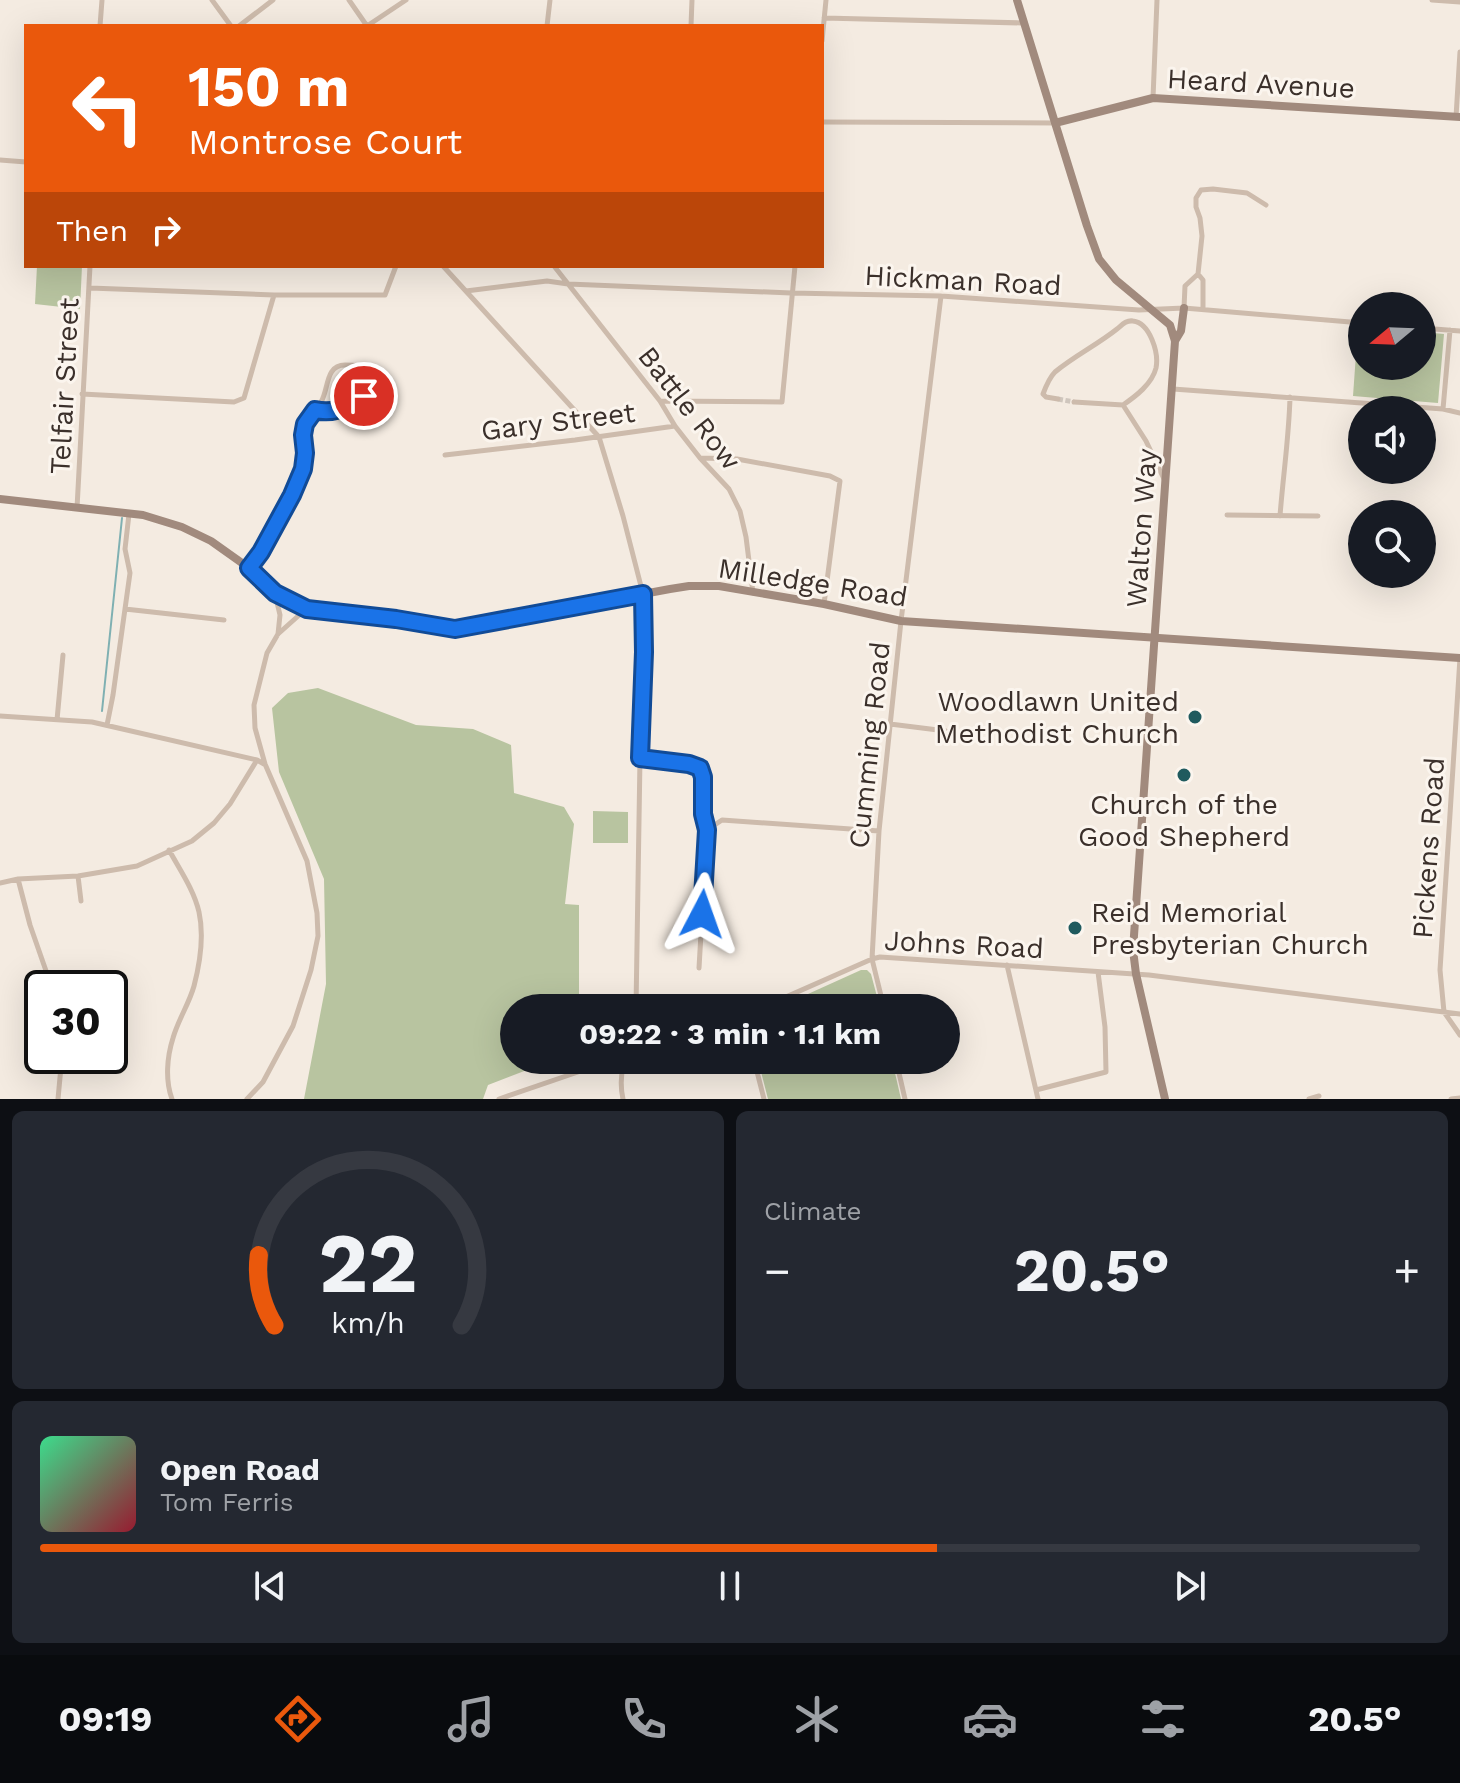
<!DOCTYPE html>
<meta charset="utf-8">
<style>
body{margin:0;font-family:"Work Sans",sans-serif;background:#242831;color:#f1f3f6;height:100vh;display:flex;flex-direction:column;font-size:30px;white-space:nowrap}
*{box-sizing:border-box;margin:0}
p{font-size:26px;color:#9ea1a6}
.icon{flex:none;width:44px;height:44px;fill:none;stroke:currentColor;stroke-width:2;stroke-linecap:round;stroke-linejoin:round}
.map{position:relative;height:1099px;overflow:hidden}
.panel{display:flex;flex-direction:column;gap:12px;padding:12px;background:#0d0f14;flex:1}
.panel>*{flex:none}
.top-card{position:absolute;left:24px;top:24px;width:800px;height:244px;border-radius:0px;box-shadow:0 8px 32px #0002;background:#ea580c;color:#fff;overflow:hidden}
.needle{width:52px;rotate:251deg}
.tools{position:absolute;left:1348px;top:292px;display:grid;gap:16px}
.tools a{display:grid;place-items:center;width:88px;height:88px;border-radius:50%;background:#171b24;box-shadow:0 8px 32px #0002;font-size:40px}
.speed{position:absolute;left:24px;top:970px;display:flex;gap:16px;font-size:40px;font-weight:700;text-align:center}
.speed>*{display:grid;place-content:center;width:104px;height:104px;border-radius:50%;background:#171b24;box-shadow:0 8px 32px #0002;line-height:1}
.speed .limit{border:4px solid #111;border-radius:12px;background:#fff;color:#111}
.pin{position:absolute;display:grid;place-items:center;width:68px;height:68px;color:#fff;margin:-34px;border:4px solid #fff;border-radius:50%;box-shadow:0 2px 8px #0007}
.me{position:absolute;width:88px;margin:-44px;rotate:4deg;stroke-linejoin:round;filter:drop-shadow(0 0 6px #0008)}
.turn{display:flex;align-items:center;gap:28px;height:168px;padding:0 32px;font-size:36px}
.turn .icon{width:104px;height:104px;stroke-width:2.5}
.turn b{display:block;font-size:56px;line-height:68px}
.then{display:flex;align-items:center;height:76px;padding:0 32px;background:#0003;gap:16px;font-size:30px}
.big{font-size:60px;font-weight:700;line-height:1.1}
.panel .tile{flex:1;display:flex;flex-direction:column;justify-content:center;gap:12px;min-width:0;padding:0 28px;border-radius:12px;background:#242831}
.panel .dial{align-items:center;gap:0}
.dial svg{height:208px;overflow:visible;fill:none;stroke:#363941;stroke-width:7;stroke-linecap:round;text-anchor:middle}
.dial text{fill:#f1f3f6;stroke:none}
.song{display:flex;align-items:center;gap:24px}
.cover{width:96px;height:96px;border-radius:12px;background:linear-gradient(135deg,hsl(150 70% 55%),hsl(350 70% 35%))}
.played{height:8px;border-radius:4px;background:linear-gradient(90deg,#ea580c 65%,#363941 65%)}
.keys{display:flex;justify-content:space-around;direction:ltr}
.heat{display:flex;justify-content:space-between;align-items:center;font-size:44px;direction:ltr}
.panel .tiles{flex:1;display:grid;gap:12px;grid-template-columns:1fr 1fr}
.tile:last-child{grid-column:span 2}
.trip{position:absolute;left:500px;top:994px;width:460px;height:80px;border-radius:40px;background:#171b24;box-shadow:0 8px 32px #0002;font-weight:700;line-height:80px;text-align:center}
.tab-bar{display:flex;height:128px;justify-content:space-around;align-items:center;background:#090b0e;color:#9ea1a6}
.tab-bar .icon{width:56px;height:56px}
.tab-bar .selected{color:#ea580c}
.tab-bar b{font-size:36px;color:#f1f3f6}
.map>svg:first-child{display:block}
.green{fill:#b8c4a0}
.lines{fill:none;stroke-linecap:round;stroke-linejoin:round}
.stream{stroke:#7fb0b2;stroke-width:2}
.street-tunnel{stroke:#cfc6bd;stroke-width:5;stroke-dasharray:5 2.5;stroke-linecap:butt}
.street{stroke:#cdbbac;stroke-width:5}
.secondary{stroke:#a18a7d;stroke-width:8}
.route-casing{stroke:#114b97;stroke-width:20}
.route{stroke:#1a73e8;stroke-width:14}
.poi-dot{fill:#1f5a5e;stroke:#fbf5ee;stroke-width:3}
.labels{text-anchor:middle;stroke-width:6;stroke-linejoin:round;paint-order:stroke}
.street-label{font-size:28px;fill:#3b302b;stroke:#fbf5ee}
.poi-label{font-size:28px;fill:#3b302b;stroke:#fbf5ee;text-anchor:end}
</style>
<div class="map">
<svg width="1460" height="1099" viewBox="0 0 1460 1099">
<rect width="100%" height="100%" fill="#f4ebe1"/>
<path class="green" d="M37 266H82L80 309 35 304Z
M1358 326 1362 327V366H1422V332L1444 334 1438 403 1353 396Z
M318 688 416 725 473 729 511 745 514 793 564 807 574 824 565 904 579 905V1008H514V1060H553L488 1085 483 1099H304L326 984 324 879 279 772 272 708 288 693Z
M593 811 628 812V843H593Z
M861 970H867L871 974 880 1008H777Z
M758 1060H892L901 1099H768Z"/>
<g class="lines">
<path class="stream" d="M102 711 122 518"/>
<path class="street-tunnel" d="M1058 399 1074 402"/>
<path class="street" d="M212 0 231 26
M349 0 367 26
M1432 0 1460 2
M824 18 1023 23
M100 26 102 0
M239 26 273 0
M367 26 406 0
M547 26 550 0
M691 26 692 0
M822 41 826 0
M1153 98 1157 0
M1456 117 1460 52
M822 122 1055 123
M0 160 26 162
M443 266 599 437 623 516 643 594 644 652 640 758 636 1008
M554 266 660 401 675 426 700 458 729 489 740 511 746 537 753 593
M90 288 274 295H385L396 266
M466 291 547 281 568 284 791 293 941 296 1139 310 1184 308 1362 323
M1184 308 1185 286 1198 274
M1203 309V280L1198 274 1202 236 1200 218 1196 207V198L1201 190 1213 189 1247 193 1266 205
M1422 328 1460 331
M1173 389 1443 409 1460 413
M82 394 234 402 244 398 274 295
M1058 399 1046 397 1043 394C1046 386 1049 378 1055 372 1074 356 1097 345 1117 329 1122 325 1126 320 1133 321 1150 323 1159 353 1156 368 1152 384 1136 396 1123 405
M661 401 782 402 795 266
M1074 402 1123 405 1146 441 1164 479
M1443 409 1450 330
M445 455 575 440 675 426
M701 458 737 459 830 476 840 481 824 604
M77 508 90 266
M1227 515 1318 516
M1280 516C1283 476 1289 437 1290 397
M249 568C259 554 266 540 275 525 285 508 297 490 303 471 307 456 301 442 304 428 307 418 316 411 321 402 329 389 325 365 345 365 348 365 354 365 357 366 363 369 362 371 364 376 373 404 337 415 315 410
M275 594 280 615 278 634
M125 609 224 620
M1460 658 1440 970 1444 1012 1460 1035
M0 716 92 722 257 760
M57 720 63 655
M890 724 946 731
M107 725 113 695 130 573 125 549 129 514
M640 758 689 764 700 768 703 777V814L707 830 699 968
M707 830 722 820 879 831
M169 850C180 870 194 890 199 912 204 935 200 963 194 986 189 1004 178 1020 173 1038 167 1057 165 1080 172 1099
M78 876 81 901
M18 879 30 925 52 988
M0 883 18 879 78 876 137 866 192 841 214 823 230 804 257 760 264 764
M1007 965 1038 1099
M761 1008 872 959 880 957 1149 975 1460 1014
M884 1008 872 959 879 831 901 621 941 296
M754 1060 764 1099
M896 1060 905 1099
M1036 1090 1106 1072 1105 1027 1098 972
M58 1099 62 1056
M247 1099 263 1082 293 1026 311 970 318 936 317 913 307 861 265 764 255 728 254 705 267 653 278 634 306 609
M499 1099 613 1060
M623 1099C620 1086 621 1073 624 1060
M1309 1099 1319 1096
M1451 1099 1460 1098"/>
<path class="secondary" d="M1017 0 1087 226 1099 259 1116 280 1170 325 1175 341 1133 950 1136 974 1165 1099
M1055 123 1153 98 1460 117
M1175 341 1181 331 1184 308
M0 499 143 515 182 527 211 541 249 568 275 593 307 609 396 619 426 625 455 629 670 589 689 586H719L824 604 901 621 1460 658"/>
</g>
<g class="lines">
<g class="route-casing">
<path id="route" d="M364 396C352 408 332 414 315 410L305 424 303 435 305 453 303 469 292 495 261 552 249 568 275 593 307 609 396 619 455 629 643 594 644 652 640 758 689 764 700 768 703 777V814L707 830 702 914"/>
</g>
<use href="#route" class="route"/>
</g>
<g class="poi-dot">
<circle cx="1195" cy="717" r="8"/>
<circle cx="1184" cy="775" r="8"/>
<circle cx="1075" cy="928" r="8"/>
</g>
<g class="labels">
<g class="street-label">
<text transform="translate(1261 83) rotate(3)" y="10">Heard Avenue</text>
<text transform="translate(963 280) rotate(3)" y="10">Hickman Road</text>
<text transform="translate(64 386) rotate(-87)" y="10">Telfair Street</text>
<text transform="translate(690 408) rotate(52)" y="10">Battle Row</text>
<text transform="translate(558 421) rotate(-7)" y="10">Gary Street</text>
<text transform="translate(1141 528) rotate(-86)" y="10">Walton Way</text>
<text transform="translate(813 582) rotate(9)" y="10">Milledge Road</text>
<text transform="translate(869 745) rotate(-84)" y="10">Cumming Road</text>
<text transform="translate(1428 848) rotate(-86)" y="10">Pickens Road</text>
<text transform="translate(964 944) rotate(3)" y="10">Johns Road</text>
</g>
<g class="poi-label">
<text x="1179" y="711">Woodlawn United<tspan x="1179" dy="32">Methodist Church</tspan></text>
<text x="1184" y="814" text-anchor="middle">Church of the<tspan x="1184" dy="32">Good Shepherd</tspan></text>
<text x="1091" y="922" text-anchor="start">Reid Memorial<tspan x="1091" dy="32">Presbyterian Church</tspan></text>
</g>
</g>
</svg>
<div class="tools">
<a><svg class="needle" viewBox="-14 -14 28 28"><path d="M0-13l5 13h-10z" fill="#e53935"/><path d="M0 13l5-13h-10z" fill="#9ea1a6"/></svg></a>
<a><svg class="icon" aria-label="sound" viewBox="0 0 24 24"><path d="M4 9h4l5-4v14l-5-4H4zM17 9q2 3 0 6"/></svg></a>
<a><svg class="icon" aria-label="search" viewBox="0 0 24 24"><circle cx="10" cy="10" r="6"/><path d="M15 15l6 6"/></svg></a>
</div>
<div class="speed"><div class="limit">30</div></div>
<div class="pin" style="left:364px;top:396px;background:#d93025"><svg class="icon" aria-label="arrive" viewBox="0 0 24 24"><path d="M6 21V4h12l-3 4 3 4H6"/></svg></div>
<svg class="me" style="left:702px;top:914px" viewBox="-20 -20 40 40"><path d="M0-17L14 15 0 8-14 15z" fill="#1a73e8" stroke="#fff" stroke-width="4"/></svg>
<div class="trip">09:22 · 3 min · 1.1 km</div>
<div class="top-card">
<div class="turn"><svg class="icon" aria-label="left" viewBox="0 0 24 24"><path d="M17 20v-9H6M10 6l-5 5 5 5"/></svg><div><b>150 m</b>Montrose Court</div></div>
<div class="then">Then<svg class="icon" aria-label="right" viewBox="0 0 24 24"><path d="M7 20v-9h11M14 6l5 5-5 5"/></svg></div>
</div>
</div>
<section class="panel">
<div class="tiles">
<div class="tile dial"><svg viewBox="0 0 100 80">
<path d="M14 69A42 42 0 1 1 86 69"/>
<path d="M14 69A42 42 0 0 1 8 42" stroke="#ea580c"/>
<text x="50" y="56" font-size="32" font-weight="700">22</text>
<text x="50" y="72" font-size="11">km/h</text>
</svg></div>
<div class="tile"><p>Climate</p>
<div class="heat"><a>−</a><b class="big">20.5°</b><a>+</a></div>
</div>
<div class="tile">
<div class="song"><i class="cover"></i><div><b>Open Road</b><p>Tom Ferris</p></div></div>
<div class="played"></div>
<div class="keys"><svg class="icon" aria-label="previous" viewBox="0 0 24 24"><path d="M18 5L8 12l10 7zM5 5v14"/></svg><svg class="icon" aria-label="pause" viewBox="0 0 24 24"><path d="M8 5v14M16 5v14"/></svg><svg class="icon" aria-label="next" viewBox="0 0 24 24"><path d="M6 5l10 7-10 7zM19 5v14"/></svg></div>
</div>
</div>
</section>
<nav class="tab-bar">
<b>09:19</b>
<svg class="icon selected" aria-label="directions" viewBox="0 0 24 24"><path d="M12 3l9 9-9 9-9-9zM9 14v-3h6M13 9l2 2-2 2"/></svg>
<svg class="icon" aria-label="music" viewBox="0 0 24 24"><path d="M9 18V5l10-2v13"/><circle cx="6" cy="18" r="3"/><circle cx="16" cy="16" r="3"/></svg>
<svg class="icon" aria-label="phone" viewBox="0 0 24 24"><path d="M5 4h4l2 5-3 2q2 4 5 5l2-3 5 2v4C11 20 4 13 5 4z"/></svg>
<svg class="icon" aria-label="climate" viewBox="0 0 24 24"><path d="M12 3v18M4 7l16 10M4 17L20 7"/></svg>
<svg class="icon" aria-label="car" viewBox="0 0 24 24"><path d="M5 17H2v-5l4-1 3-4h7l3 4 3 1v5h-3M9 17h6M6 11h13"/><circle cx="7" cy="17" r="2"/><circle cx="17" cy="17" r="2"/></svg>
<svg class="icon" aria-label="filters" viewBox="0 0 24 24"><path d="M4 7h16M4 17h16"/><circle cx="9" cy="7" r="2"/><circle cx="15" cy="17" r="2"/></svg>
<b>20.5°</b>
</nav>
